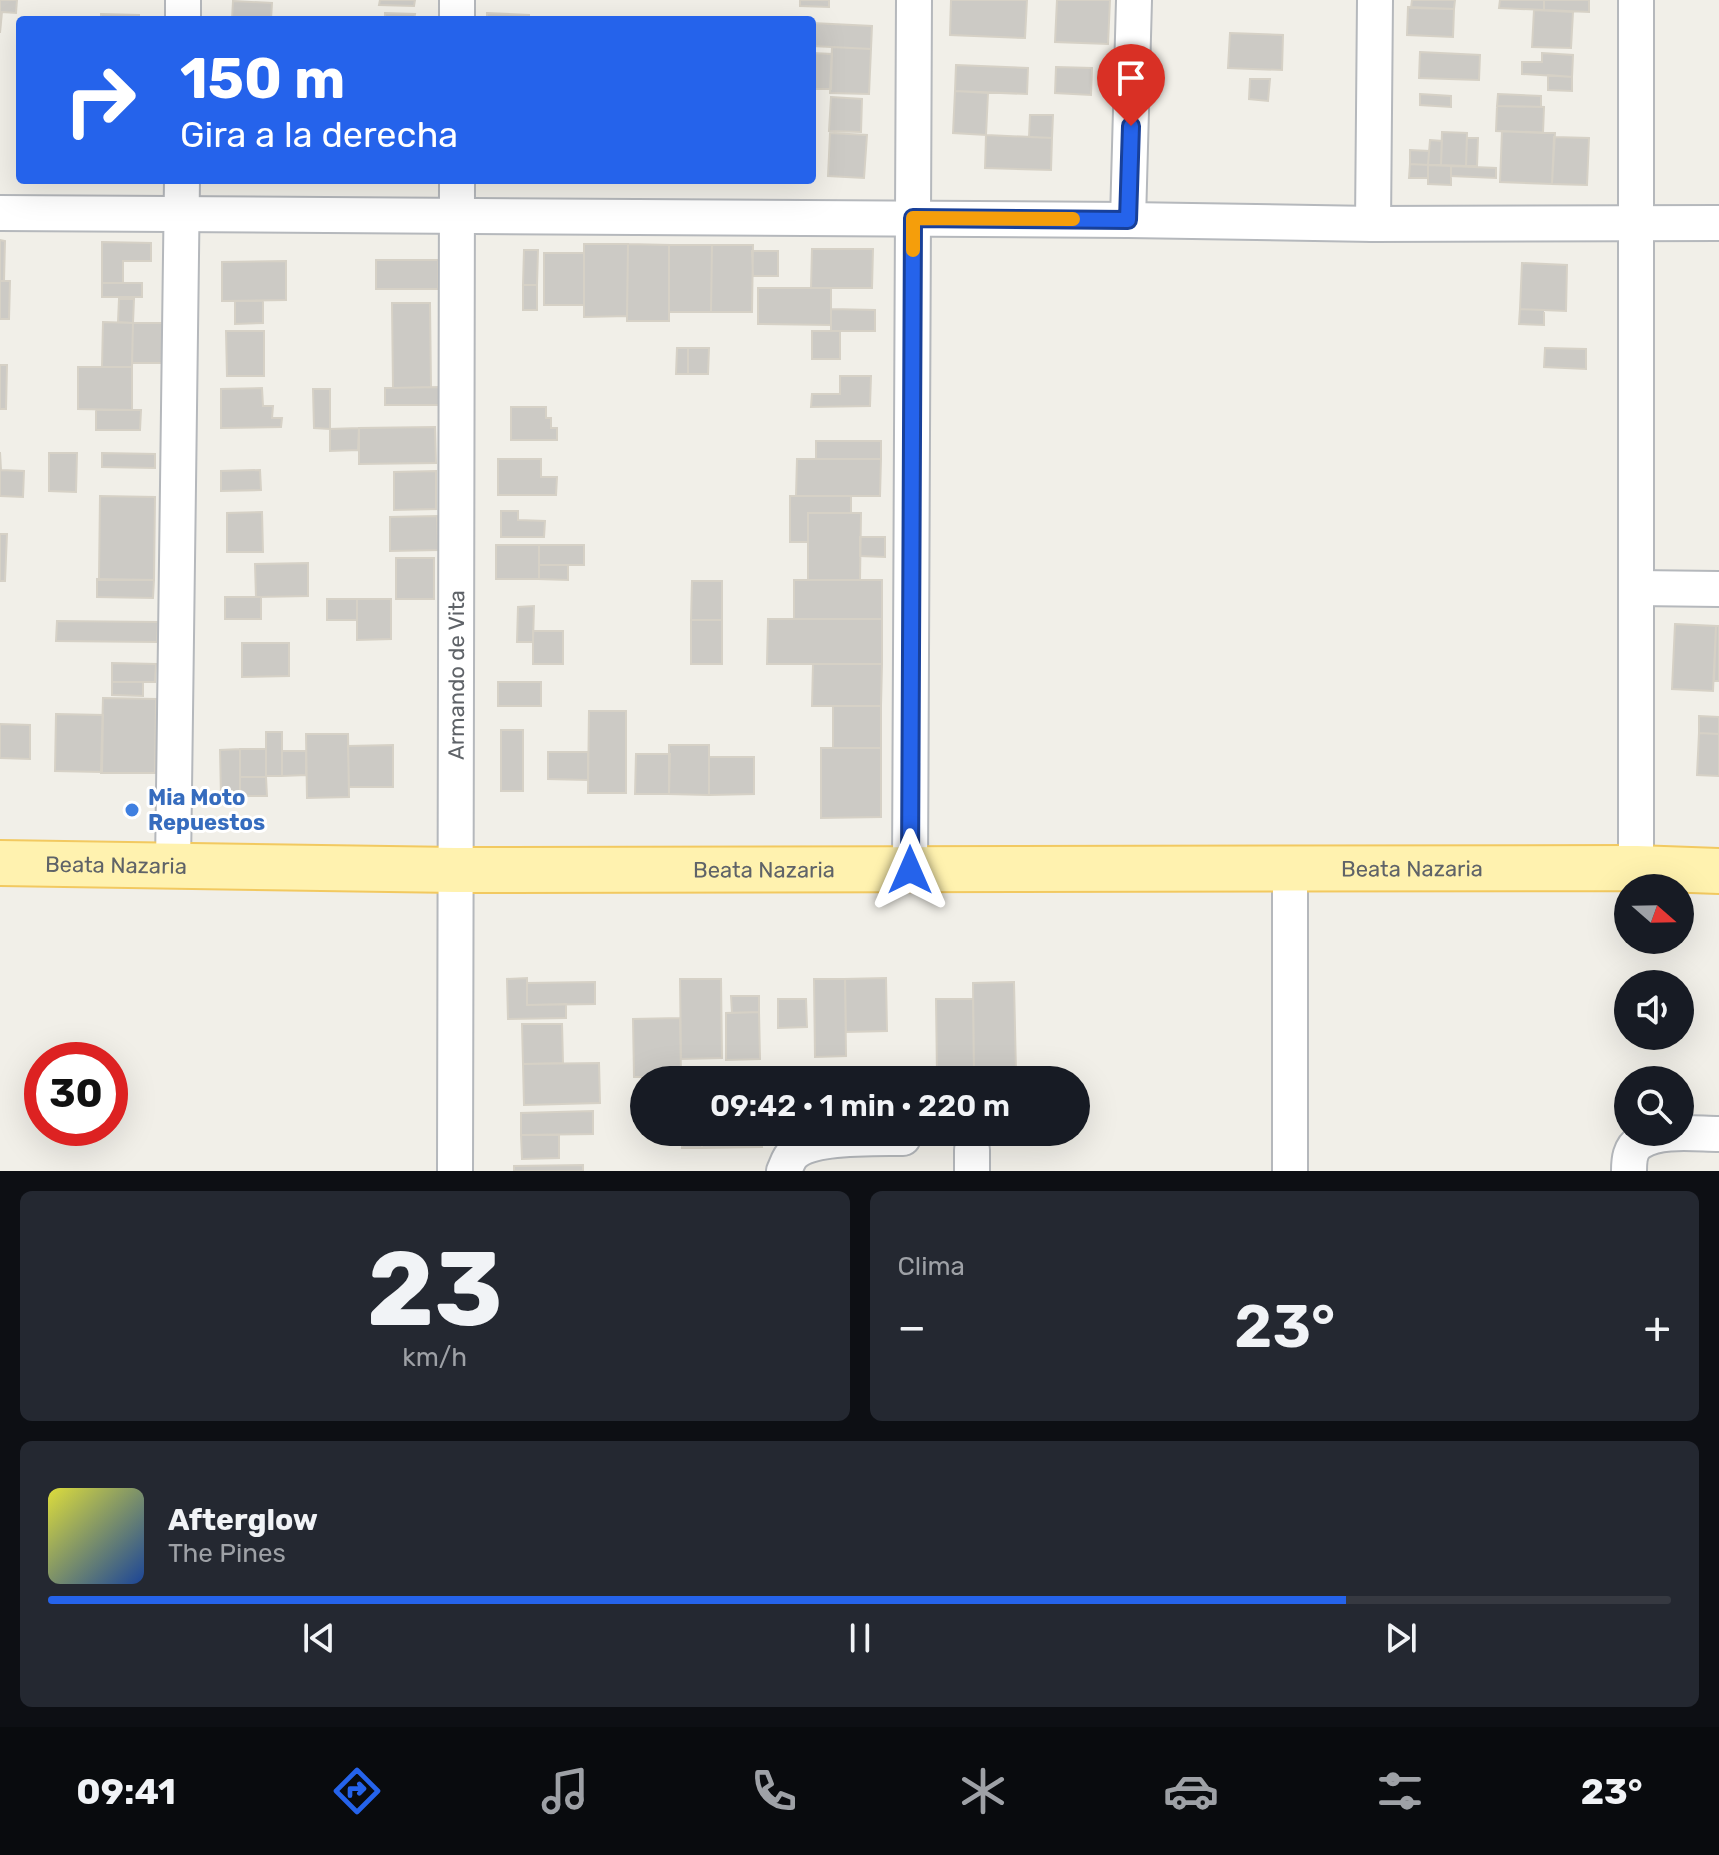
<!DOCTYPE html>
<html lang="es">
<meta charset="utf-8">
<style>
body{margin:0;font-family:Rubik,sans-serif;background:#242831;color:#f1f3f6;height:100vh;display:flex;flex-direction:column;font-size:30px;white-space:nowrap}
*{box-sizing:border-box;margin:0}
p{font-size:26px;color:#9ea1a6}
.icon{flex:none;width:44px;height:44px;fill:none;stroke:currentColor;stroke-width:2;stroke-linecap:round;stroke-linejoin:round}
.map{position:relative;height:1171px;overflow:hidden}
.sheet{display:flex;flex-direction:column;gap:20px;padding:20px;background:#0d0f14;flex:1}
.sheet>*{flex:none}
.hud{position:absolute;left:16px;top:16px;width:800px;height:168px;border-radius:8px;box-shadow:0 8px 32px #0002;background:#2563eb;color:#fff;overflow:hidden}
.needle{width:52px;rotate:110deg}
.tools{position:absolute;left:1614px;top:874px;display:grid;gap:16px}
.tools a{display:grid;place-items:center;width:80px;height:80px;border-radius:50%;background:#171b24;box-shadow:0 8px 32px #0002;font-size:40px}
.speed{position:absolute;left:24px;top:1042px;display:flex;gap:16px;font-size:40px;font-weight:700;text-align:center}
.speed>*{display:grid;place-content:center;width:104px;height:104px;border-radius:50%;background:#171b24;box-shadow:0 8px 32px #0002;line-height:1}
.speed .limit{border:12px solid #d22;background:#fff;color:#111}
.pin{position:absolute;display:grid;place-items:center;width:68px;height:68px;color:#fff;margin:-82px -34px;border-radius:50% 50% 50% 0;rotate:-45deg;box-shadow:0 0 8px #0007}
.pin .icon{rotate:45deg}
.me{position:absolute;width:88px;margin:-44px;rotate:0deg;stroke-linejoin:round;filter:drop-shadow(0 0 6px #0008)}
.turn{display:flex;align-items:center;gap:28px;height:168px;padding:0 32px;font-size:36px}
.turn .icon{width:104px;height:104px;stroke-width:2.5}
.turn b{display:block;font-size:56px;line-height:68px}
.big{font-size:60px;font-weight:600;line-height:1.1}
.sheet .widget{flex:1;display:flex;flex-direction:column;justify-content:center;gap:12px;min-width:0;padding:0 28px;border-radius:12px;background:#242831}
.sheet .dial{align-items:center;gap:0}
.dial b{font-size:104px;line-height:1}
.song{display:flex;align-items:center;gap:24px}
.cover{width:96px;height:96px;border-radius:12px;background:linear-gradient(135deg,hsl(60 70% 55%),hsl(220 70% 35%))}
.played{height:8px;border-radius:4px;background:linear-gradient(90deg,#2563eb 80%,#363941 80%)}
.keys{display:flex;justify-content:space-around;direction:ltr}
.heat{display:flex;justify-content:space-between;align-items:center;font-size:44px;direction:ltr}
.sheet .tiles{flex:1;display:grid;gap:20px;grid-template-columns:1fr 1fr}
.widget:last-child{grid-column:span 2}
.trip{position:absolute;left:630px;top:1066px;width:460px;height:80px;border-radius:40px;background:#171b24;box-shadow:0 8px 32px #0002;font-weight:600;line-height:80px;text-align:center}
.dock{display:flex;height:128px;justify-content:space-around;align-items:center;background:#090b0e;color:#9ea1a6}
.dock .icon{width:56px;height:56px}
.dock .on{color:#2563eb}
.dock b{font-size:36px;color:#f1f3f6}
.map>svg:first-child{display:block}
.building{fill:#cccac5;stroke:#d6d1c6;stroke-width:2}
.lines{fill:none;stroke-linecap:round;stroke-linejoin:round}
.minor-casing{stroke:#b5b8bc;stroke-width:38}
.major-casing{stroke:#f2c960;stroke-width:48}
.minor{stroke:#fff;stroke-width:34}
.major{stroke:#fff2af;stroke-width:44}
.route-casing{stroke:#184099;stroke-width:20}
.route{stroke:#2563eb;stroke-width:14}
.slow{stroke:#f59e0b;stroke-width:14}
.shop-dot{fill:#3f7fe0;stroke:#fff;stroke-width:3}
.labels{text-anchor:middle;stroke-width:6;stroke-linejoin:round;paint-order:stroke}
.street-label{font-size:22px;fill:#5f6368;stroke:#fff}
.shop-label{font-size:22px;font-weight:bold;fill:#366cbe;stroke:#fff;text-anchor:start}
</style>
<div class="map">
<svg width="1719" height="1171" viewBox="0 0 1719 1171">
<rect width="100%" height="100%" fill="#f1efe8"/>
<path class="building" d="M0 0H17L16 13 2 12 0 33Z
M380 0H415L414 6 379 5Z
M800 0H829V7L800 6Z
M951 0H1027L1025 38 950 35Z
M1057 0H1110L1108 44 1055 42Z
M1412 0H1455L1454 9 1411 8Z
M1500 0H1544V10L1499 8Z
M1544 0H1589V12L1544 10Z
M233 1 272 3 271 20H232Z
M1408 7 1454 9 1453 37 1407 35Z
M1534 10 1573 12 1571 48 1532 47Z
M385 13 415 14 414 20H385Z
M487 13 529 15V20H487Z
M101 14 139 15V20H101Z
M812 23 872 26 871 49 812 46Z
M1230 33 1283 35 1282 70 1228 68Z
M832 47 871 49 869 94 830 93Z
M1420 52 1480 55 1479 80 1419 78Z
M812 53 832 54 831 89H812Z
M1542 53 1573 55 1572 77 1522 74V62H1542Z
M956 65 1028 68 1027 94 955 91Z
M1056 67 1092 68 1091 95 1055 93Z
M1548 75 1572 77V91L1548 90Z
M1250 79H1270L1268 101 1249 99Z
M955 91 988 93 986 135 953 133Z
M1420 94 1451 96V107L1420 105Z
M1498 94 1541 96V107L1497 106Z
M831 97 862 99 861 132 829 131Z
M1497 106 1544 107 1543 133 1496 131Z
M1030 115H1053L1052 138 1029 137Z
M1502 131 1555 133 1552 184 1500 182Z
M1442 132 1467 133 1466 166 1441 165Z
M830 133 867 135 864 178 828 176Z
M986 135 1052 138 1051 170 985 168Z
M1554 137 1589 138 1587 185 1552 184Z
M1467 138H1478L1477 166H1466Z
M1430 140 1442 141 1441 165H1428Z
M1410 150 1429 151 1428 165 1410 164Z
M1410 164 1428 165V178H1409Z
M1428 165 1451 166V185L1428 184Z
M1451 166 1496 168V178L1451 176Z
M0 240 5 241 4 281H0Z
M102 242 151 243V261H123V283H102Z
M584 244H628L627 316 584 317Z
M628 244 669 245V321H627Z
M669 245H712L711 312H669Z
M712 245H753L752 312H711Z
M812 249H873L872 288H811Z
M524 250H538L537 285H523Z
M752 251H778V276H753Z
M544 253H584V305H544Z
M376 260H438V289H376Z
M286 261V300L222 301V262Z
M1522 263 1567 265 1566 311 1520 309Z
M0 281H10L9 319H0Z
M102 283H142V297H102Z
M523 285H537V310H523Z
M758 288H831V325L758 324Z
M119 299H134L133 323 118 322Z
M235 301H263V323L235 324Z
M392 303H430L431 387 393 388Z
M831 309 875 310V331H831Z
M1520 309 1544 310V325L1519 324Z
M103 322 133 323 132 367H102Z
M133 323H163V363H132Z
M226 331H264V376H227Z
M812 331H840V359H812Z
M677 348H688V374H676Z
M688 348H709L708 374H688Z
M1545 348 1586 349V369L1544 367Z
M0 365H7L6 409H0Z
M78 367H132V410L78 409Z
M840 376H871L870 406 811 407 812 394H840Z
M440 387V405H385V388Z
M262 388 263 406H273L272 418H282L281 427 221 428V389Z
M313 389H330V429L314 428Z
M511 407H546V418H551V428H557V440H511Z
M96 410H141L140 430H96Z
M435 427 436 463 359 464V428Z
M359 428 358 450 330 451V429Z
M816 441H881V459H816Z
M0 452 1 470 24 471 23 497 0 496Z
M49 453H77L76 492 49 491Z
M102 453 155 454V468L102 467Z
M498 459H541V477H557L556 495H498Z
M797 459H881L880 496H796Z
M260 470 261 490 221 491V471Z
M436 471V509L394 510V472Z
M100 496 155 497 154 580H99Z
M790 496H851V513H808V542H790Z
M501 511H518V520L545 521 544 537H501Z
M262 512 263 552H227V513Z
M808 513H861L860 580H808Z
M437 516 438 550 390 551V517Z
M0 534H7L5 581H0Z
M860 537H885V557L860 556Z
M496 545H539V579H496Z
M539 545H584V565H539Z
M396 558H434V599H396Z
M308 563V596L256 597 255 564Z
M539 565H568V580L539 579Z
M97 579 154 580 153 598 97 597Z
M794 580H882V619H794Z
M692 581H722V620H691Z
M225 597H261V619H225Z
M327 599H357V620H327Z
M357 599H391V639L357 640Z
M534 606 533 642H517L518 607Z
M768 619H882V664H767Z
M691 620H722V664H691Z
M57 621 158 622 157 642 56 641Z
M1675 624 1716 626 1713 691 1672 689Z
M1716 626H1719V681H1714Z
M533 631H563V664H533Z
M242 643H289V676L242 677Z
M112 663 156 664 155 682H112Z
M813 664H882L881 706H812Z
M112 682H143V696L112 695Z
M498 682H541V706H498Z
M103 698 156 699 155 773H101Z
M833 706H881V748H833Z
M589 711H626V793H588Z
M56 714 103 715 102 772 55 771Z
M1699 716 1719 717V734L1699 733Z
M0 724 30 725V759L0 758Z
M501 730H523V791H501Z
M266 732H282V776H266Z
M1699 733 1719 734V776L1697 775Z
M306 734H348L349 797 307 798Z
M393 745V787H349L348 746Z
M669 745H709V795L669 794Z
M821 748H881V817L821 818Z
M240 749V796L221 797 220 750Z
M240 749H266V777H240Z
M282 751H306V775L282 776Z
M548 752H588V780L548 779Z
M636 754H670L669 794H635Z
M709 757H754V794L709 795Z
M240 777H266L267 796H240Z
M527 978V1005L566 1004V1018L508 1019 507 979Z
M886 978 887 1031 846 1032 845 979Z
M680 979H721L722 1058 681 1059Z
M814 979H845L846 1056 815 1057Z
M595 982V1004L527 1005V983Z
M1014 982 1016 1074 974 1075 973 983Z
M731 996H759V1012L732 1013Z
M778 999H806L807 1027 778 1028Z
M936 999H973L974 1075H937Z
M759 1012 760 1059 726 1060V1013Z
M680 1018 681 1077H634L633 1019Z
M522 1024H562L563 1063 523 1064Z
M599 1063 600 1103 524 1105 523 1064Z
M644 1089V1114H637V1090Z
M593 1111V1134L521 1135V1113Z
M682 1132H702V1148H682Z
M702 1132H761L762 1147 702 1148Z
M521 1135H559V1158L522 1159Z
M583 1165V1171H514V1166Z"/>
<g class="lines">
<g class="minor-casing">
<g id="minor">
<path d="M183 20V0"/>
<path d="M457 20V0"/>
<path d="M0 213 1128 220 1373 224 1719 223"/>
<path d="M1128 220 1134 0"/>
<path d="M1373 224 1375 0"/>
<path d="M1637 588 1719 589"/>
<path d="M173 866 182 180"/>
<path d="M1636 868V0"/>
<path d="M1290 869V1171"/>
<path d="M910 870 914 0"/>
<path d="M972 1150V1171"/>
<path id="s1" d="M455 1171 457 180"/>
<path d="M784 1171C787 1165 788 1159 793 1154 811 1136 877 1138 903 1138"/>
<path d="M1629 1171C1629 1160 1630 1148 1640 1142 1660 1129 1696 1134 1719 1134"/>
</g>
</g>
<g class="major-casing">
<g id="major">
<path id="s2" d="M0 863 456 870 1636 868 1719 871"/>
</g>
</g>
<use href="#minor" class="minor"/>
<use href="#major" class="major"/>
</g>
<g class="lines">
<g class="route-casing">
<path id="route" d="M910 870 913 218 1128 220 1131 126"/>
</g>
<use href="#route" class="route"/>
<path class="slow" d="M913 250V218L1073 219"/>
</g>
<circle class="shop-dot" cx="132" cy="810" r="8"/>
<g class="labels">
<g class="street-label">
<text dy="8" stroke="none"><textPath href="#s1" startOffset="496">Armando de Vita</textPath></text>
<text dy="8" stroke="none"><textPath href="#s2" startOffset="116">Beata Nazaria</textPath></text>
<text dy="8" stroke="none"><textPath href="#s2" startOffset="1412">Beata Nazaria</textPath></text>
<text dy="8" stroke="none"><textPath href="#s2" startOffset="764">Beata Nazaria</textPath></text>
</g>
<g class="shop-label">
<text x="148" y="805">Mia Moto<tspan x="148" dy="25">Repuestos</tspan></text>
</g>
</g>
</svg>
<div class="tools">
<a><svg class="needle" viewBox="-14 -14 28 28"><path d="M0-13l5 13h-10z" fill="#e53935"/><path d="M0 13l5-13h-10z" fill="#9ea1a6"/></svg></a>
<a><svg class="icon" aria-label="sound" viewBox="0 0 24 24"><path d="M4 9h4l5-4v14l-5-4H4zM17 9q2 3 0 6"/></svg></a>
<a><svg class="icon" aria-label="search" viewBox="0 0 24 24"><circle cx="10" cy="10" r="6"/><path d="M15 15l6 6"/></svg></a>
</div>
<div class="speed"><div class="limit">30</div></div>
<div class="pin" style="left:1131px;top:126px;background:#d93025"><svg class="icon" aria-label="arrive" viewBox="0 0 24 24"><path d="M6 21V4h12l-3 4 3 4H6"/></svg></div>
<svg class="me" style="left:910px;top:870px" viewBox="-20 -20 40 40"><path d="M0-17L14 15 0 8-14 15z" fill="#2563eb" stroke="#fff" stroke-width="4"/></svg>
<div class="trip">09:42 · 1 min · 220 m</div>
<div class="hud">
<div class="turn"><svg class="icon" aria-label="right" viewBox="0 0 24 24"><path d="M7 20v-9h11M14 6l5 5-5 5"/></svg><div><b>150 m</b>Gira a la derecha</div></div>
</div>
</div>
<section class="sheet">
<div class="tiles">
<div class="widget dial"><b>23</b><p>km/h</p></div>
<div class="widget"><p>Clima</p>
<div class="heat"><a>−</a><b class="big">23°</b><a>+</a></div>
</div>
<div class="widget">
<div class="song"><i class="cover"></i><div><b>Afterglow</b><p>The Pines</p></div></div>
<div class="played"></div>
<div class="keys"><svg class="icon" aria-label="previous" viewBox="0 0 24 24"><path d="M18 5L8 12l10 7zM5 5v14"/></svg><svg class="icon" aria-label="pause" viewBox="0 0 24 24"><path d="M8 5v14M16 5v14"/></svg><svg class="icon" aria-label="next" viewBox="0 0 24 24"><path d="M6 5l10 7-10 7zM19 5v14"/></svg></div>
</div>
</div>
</section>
<nav class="dock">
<b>09:41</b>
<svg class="icon on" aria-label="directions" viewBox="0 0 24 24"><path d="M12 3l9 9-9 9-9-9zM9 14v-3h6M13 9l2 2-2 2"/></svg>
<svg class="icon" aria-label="music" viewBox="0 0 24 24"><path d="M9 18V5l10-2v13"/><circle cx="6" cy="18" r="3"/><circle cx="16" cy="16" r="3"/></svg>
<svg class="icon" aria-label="phone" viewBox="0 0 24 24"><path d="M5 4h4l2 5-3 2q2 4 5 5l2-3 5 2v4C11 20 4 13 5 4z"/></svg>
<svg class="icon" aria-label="climate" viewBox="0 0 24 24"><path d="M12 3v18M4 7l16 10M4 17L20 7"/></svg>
<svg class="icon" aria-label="car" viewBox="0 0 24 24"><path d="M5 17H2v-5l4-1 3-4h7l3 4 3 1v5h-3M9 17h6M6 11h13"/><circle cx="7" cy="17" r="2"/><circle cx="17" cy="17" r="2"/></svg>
<svg class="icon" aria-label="filters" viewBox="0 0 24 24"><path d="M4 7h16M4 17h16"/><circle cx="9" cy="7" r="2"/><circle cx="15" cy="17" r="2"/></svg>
<b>23°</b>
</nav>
